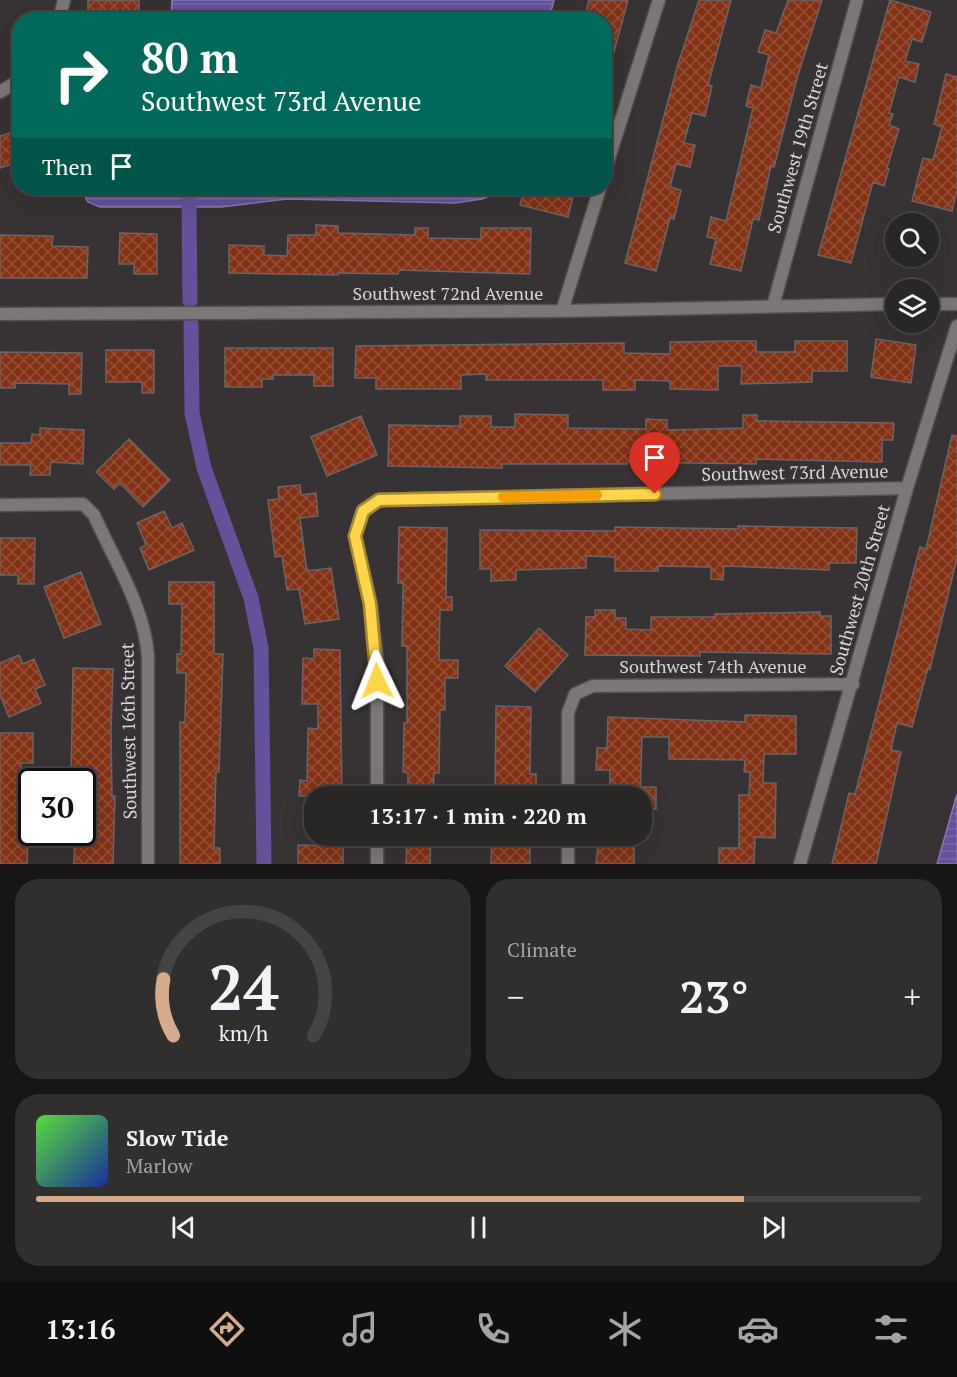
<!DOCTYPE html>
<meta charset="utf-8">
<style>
body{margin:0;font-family:"PT Serif",serif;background:#312e2e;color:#f1f3f6;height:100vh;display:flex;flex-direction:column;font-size:22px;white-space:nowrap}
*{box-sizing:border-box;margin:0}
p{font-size:20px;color:#a5a5a7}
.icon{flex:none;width:33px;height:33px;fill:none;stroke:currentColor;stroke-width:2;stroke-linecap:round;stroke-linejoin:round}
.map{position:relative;height:864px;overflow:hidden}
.side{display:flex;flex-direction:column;gap:15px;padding:15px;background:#171515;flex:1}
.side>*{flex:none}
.banner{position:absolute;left:12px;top:12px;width:600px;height:183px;border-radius:24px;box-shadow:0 6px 24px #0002,0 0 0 2px #454343;background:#00695c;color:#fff;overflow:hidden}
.buttons{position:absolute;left:885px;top:213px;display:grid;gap:12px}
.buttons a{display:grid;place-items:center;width:54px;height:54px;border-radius:50%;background:#292626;box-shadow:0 6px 24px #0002,0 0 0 2px #454343;font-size:30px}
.speed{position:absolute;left:18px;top:768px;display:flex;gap:12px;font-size:30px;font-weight:700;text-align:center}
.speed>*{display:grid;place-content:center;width:78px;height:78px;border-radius:50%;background:#292626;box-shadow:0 6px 24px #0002,0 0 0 2px #454343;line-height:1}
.speed .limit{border:3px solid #111;border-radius:9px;background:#fff;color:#111}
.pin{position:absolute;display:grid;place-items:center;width:51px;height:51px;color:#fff;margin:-62px -26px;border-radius:50% 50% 50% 0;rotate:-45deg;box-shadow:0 0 6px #0007}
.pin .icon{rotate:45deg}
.me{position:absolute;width:66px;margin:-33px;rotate:358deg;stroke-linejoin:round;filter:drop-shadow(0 0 4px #0008)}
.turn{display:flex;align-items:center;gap:21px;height:126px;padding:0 30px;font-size:27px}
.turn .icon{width:78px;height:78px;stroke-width:2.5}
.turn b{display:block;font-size:42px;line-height:51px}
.then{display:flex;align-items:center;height:57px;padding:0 30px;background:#0003;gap:12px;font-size:22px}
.big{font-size:45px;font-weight:700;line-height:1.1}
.side .tile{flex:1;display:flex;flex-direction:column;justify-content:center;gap:9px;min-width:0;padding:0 21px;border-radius:24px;background:#312e2e}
.side .dial{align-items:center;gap:0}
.dial svg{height:156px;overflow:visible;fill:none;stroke:#454343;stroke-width:7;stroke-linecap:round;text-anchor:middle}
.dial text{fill:#f1f3f6;stroke:none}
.song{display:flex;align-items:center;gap:18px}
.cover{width:72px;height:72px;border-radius:9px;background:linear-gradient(135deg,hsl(110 70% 55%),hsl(230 70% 35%))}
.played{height:6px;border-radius:3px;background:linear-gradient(90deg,#d6ab8b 80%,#454343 80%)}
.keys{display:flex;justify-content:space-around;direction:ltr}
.heat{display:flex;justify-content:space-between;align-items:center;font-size:33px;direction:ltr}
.side .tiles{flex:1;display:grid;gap:15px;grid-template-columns:1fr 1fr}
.tile:last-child{grid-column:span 2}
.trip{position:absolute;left:304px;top:786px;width:348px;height:60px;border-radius:24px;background:#292626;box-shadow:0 6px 24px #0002,0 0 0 2px #454343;font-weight:700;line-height:60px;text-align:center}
.menu{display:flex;height:96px;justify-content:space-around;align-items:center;background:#100f0f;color:#a5a5a7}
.menu .icon{width:42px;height:42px}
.menu .selected{color:#d6ab8b}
.menu b{font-size:27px;color:#f1f3f6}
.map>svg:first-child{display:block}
.water{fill:url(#water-rules);stroke:#8878ad;stroke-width:1.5}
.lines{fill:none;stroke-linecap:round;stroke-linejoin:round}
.canal{stroke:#65509c;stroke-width:15}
.building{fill:url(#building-cross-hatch);stroke:#6a6564;stroke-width:1.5}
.street-casing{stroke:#524e4f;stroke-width:15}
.street{stroke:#7b7677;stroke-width:12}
.route-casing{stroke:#a68a30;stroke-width:15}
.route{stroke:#ffd54a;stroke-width:10}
.slow{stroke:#f59e0b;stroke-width:10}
.labels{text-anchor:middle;stroke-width:6;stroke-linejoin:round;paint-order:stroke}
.street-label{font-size:18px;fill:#d8d5d5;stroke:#373233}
</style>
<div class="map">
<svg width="957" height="864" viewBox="0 0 957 864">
<defs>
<pattern id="water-rules" width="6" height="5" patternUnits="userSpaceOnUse" patternTransform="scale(1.5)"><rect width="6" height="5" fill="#65509c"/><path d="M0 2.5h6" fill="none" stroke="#7a68a9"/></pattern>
<pattern id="building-cross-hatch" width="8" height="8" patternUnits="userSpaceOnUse" patternTransform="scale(1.5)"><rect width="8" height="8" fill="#833215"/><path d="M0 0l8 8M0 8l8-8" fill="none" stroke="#944f36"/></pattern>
</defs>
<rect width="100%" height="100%" fill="#373233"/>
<path class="water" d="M172 0H554L549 19 171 20Z
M80 188H499L498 192 482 199 455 203 287 199 221 207H100L88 202Z
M957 794V864H937Z"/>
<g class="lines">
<path class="canal" d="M189 200 190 301
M191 324 192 413 204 468 251 598 261 648 264 864"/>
</g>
<path class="building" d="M88 0H139V11L88 10Z
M589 0H628L614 52 604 50V20H584Z
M699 0H731L708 85 712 86 705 116 692 113 684 143 695 145 690 167 676 164 670 187 681 190 674 219 670 218 656 271 625 263 677 67Z
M788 0H822L798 75 774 167 771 166 759 220 753 219 741 271 710 264 716 239 707 237 711 217 726 221 753 108 746 106 751 85 761 88 769 55 758 52 765 30 776 33Z
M890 0 931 12 922 42 912 39 905 61 919 64 915 82 899 77 889 113 893 114 889 125 899 129 887 168 889 169 884 186 873 182 851 263 818 255Z
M946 74 957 77V190L952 211 912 201 923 158 933 160 942 127 934 124Z
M20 130V162L0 168V136Z
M525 188H575L568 217 520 205Z
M316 225 338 226V233L415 235V228H428V238L481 239V228H531L530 274 399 270 398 274 338 273V275L229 273V245L264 246V255L287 256 288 235H316Z
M120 233 157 234V274H134V264H119Z
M0 235 53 236 52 246 88 247 87 278H0Z
M876 339 916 345 911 383 871 377Z
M734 341H756V352H795V341H847V371H812V382L741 384 742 366H718V390L670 389V381L635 380V390H603V380H486V374L461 375V389H376V378H355L356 346 624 343V353L670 354V342Z
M225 348H333V386H314V375H273V379H262V387H225Z
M106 350H154V393H142V382H106Z
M0 352 82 353 81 394H69V384L15 383V388H0Z
M515 414 568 415V428L646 429V419L667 420V430L743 428V415H757V421L894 423 893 440H882V462L756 459V464L627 462V464H502V468L388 466 389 425 460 426V416H491V427H515Z
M361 416 377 455 327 476 311 437Z
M40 428 84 430 83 464 51 462 50 475H30L31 465H0V443H31L32 434 40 435Z
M952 435 957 436V558L930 669 928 668 912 727 897 723 891 750 901 752 876 864H832L849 793 855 794 920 547 926 549Z
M129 439 170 480 143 507 120 483 114 489 96 472Z
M300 485 301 495 316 493 318 516 300 518 306 565 308 571 331 568 339 619 305 624 299 589 287 590 282 556 275 557 268 500 279 499 278 487Z
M164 511 172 528 182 523 194 550 149 570 140 548 146 545 137 523Z
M738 526 857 528 856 563H829V570L724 566 723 580 711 579V567L658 566V571H615V557L586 556V568L516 570V580L491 581V569H480V530L615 531V527L738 529Z
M399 527 447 528 446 597H452V610H440L439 660H458V678H445V710H440L439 773H434L433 796H408V773L403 772 404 723H407V646H402L403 583H398Z
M0 538H35L34 584H18V575H0Z
M81 572 101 624 64 638 44 587Z
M169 582H214V654H223L219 772H216L214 848H220V864H180V722H185L186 673H177V654H181L182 604H169Z
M595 610H615V618H626V629L651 630V617H715V614L820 612V616H831V654L700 652V656L585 655 586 617H595Z
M539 628 568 655 535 692 505 666Z
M314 649 340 650 342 796H299L300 780 307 781 308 728 318 729V704H302L303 658 314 659Z
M19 655 23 664 34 659 45 685 35 689 41 703 9 717 0 695V663Z
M73 668 113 669 111 731 112 796H115L113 864H74L75 832H82V781H71Z
M496 706 531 707 530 774H536V796H495Z
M745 715 796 716V754H764L763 783H776L775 838 755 837 754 864H719V848H739V795H749L750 772H744L745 760 669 759V737H642L640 796H610V770H596L597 748H607L608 717 745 722Z
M0 733H33V763H21V796H30L27 864H0Z
M642 787H656V809H642Z
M407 836H431L430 864H406Z
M599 836H634V864H596Z
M492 837H530V864H491Z
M298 845 343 846V864H298Z"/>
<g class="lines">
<g class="street-casing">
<path id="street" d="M59 20 64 0
M0 92 20 80
M604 174 659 0
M928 304H957
M773 306 857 0
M562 311 600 188
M0 314 562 311 896 304
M0 505 83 504 94 515C114 560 145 608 148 657V864
M377 796V658L371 605 355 536 363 511 379 500 907 488
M568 796V713L575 694 593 686 853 684
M568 836V864
M377 864V836
M800 864 907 488 957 326"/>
</g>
<use href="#street" class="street"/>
</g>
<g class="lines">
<g class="route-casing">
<path id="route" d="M377 681 370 604 355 536 363 511 379 500 655 494"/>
</g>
<use href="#route" class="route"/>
<path class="slow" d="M503 497 597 495"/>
</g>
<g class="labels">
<g class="street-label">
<text transform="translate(798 148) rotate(-74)" y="6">Southwest 19th Street</text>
<text x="448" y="300">Southwest 72nd Avenue</text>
<text transform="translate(795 473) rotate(-1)" y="6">Southwest 73rd Avenue</text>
<text transform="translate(860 590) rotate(-74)" y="6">Southwest 20th Street</text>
<text x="713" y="673">Southwest 74th Avenue</text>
<text transform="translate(129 731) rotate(-91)" y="6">Southwest 16th Street</text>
</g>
</g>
</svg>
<div class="buttons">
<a><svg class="icon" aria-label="search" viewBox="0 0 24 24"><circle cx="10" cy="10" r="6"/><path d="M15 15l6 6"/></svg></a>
<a><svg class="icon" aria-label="layers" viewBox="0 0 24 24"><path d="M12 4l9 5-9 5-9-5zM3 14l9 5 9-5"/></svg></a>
</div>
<div class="speed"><div class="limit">30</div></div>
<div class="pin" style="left:655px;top:494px;background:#d93025"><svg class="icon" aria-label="arrive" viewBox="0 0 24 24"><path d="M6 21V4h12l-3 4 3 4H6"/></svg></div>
<svg class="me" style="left:377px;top:681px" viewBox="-20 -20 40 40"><path d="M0-17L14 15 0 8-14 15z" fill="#ffd54a" stroke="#fff" stroke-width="4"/></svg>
<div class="trip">13:17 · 1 min · 220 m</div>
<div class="banner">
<div class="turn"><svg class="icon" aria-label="right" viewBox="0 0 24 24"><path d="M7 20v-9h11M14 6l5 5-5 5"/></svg><div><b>80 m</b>Southwest 73rd Avenue</div></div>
<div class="then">Then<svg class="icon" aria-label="arrive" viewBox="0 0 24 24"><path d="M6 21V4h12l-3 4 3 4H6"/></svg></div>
</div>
</div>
<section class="side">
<div class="tiles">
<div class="tile dial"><svg viewBox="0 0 100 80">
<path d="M14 69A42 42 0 1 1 86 69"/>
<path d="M14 69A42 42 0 0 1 9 40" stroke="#d6ab8b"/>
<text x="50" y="56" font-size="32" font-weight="700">24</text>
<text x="50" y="72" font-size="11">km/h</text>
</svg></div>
<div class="tile"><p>Climate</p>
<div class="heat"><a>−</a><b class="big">23°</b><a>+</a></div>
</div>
<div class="tile">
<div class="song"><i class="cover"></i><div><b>Slow Tide</b><p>Marlow</p></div></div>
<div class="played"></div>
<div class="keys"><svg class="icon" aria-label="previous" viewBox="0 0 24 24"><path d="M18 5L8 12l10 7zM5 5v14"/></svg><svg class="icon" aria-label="pause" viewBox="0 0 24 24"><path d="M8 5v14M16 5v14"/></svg><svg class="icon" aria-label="next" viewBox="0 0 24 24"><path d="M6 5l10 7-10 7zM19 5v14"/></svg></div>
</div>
</div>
</section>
<nav class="menu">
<b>13:16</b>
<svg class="icon selected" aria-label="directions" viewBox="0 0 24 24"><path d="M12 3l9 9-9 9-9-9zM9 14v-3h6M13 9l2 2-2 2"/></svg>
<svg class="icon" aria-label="music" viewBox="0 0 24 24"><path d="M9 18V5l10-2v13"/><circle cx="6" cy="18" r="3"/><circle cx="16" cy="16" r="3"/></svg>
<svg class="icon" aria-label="phone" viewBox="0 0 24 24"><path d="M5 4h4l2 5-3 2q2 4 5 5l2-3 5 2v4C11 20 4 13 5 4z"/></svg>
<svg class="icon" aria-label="climate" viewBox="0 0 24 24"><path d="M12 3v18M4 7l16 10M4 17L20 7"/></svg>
<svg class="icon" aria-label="car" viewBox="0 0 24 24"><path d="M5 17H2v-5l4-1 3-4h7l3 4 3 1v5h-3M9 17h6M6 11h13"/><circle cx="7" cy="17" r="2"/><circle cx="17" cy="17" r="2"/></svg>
<svg class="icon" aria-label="filters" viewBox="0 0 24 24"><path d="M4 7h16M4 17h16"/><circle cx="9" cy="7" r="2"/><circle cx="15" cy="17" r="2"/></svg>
</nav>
